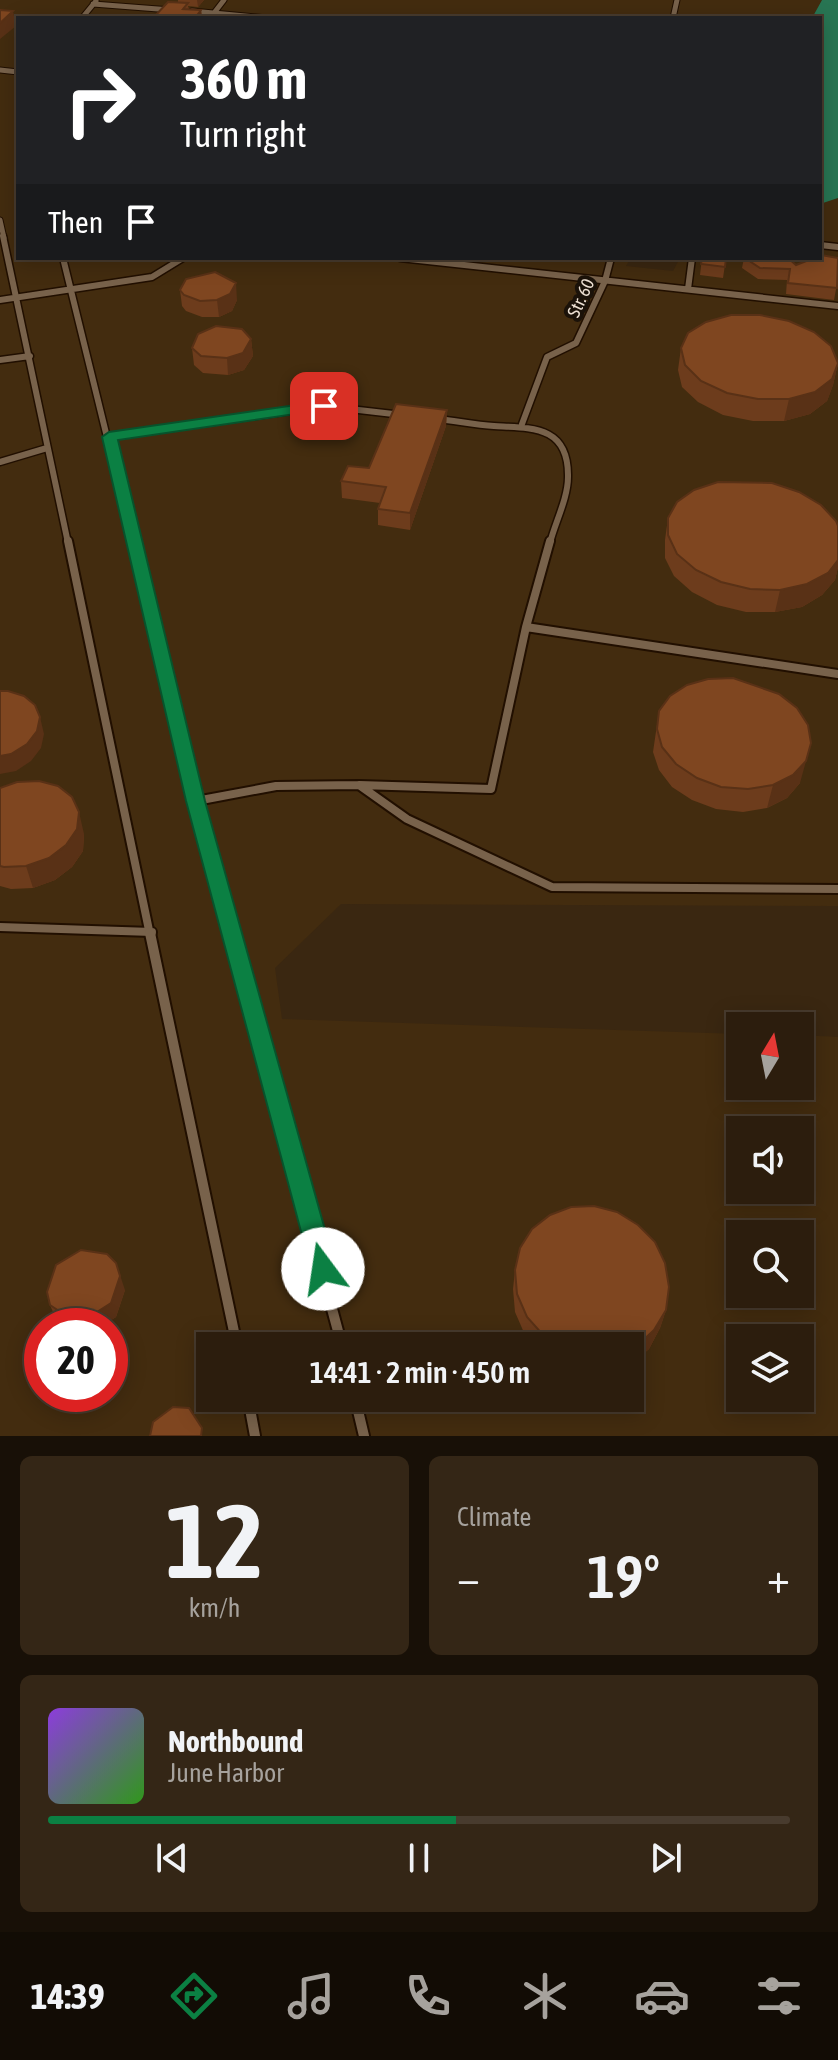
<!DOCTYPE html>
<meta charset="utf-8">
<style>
body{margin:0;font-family:"Asap Condensed",sans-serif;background:#342616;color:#f1f3f6;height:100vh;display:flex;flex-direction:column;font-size:30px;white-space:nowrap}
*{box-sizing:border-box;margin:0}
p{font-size:26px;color:#a6a29d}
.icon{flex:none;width:44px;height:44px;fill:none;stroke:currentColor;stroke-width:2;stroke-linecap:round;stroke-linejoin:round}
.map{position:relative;height:1436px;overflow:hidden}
.details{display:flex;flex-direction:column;gap:20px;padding:20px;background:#181007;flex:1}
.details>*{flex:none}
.hud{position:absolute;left:16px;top:16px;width:806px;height:244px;border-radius:0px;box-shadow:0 4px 20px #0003,0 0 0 2px #483b2e;background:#202124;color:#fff;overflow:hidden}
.needle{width:52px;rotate:10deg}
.tools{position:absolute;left:726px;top:1012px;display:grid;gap:16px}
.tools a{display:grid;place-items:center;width:88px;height:88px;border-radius:0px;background:#2c1d0d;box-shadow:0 4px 20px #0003,0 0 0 2px #483b2e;font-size:40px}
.speed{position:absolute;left:24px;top:1308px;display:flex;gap:16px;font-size:40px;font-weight:700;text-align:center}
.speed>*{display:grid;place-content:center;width:104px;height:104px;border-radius:50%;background:#2c1d0d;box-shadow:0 4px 20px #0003,0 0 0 2px #483b2e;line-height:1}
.speed .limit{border:12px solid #d22;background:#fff;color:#111}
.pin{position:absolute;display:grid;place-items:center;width:68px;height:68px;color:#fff;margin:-34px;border-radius:16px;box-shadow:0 4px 12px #0006}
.me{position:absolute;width:88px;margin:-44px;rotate:346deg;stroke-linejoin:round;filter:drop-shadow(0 0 6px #0008)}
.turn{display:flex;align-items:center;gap:28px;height:168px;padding:0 32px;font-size:36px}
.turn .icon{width:104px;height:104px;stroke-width:2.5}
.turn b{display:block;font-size:56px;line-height:68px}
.then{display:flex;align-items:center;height:76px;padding:0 32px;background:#0003;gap:16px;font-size:30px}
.big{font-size:60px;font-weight:600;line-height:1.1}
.details .card{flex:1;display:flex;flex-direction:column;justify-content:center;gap:12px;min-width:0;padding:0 28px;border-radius:12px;background:#342616}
.details .dial{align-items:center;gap:0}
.dial b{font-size:104px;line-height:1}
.song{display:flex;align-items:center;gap:24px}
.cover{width:96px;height:96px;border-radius:12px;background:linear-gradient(135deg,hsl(270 70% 55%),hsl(110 70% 35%))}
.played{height:8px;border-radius:4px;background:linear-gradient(90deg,#0b8043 55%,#483b2e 55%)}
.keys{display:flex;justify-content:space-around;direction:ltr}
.heat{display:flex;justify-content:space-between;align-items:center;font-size:44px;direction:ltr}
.details .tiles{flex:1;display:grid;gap:20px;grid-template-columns:1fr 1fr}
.card:last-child{grid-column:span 2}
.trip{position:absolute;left:196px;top:1332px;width:448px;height:80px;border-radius:0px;background:#2c1d0d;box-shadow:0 4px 20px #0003,0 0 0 2px #483b2e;font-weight:600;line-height:80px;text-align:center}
.tab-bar{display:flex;height:128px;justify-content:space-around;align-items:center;background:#120c05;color:#a6a29d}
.tab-bar .icon{width:56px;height:56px}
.tab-bar .selected{color:#0b8043}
.tab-bar b{font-size:36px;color:#f1f3f6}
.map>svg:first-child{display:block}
.built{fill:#432c0f;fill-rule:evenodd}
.forest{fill:#287553}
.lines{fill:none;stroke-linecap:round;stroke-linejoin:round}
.service-far3-casing{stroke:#210f00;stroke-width:7}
.service-far2-casing{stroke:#210f00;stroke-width:9}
.service-far1-casing{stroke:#210f00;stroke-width:12}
.service-casing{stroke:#210f00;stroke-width:14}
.service-far3{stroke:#78624b;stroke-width:5}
.service-far2{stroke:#78624b;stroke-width:6}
.service-far1{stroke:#78624b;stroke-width:8}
.service{stroke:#78624b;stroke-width:10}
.wall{fill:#6d3c1c}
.shaded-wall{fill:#593116}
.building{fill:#7f4620;stroke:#593116;stroke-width:2}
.route{fill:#0b8043;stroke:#07532c;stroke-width:2}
.labels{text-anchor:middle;stroke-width:8;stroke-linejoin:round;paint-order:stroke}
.far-street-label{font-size:18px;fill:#ecdfd2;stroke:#1b1209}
</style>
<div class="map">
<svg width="838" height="1436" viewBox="0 0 838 1436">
<rect width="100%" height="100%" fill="#3a2711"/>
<path class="built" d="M0 0H822L812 18H18V258H631L626 266 673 271 680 258H820V204L838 198V906L341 904 275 968 282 1019 740 1034V1086H800V1035L838 1037V1436H0ZM740 1130H800V1190H740ZM740 1234H800V1294H740ZM42 1326H110V1394H42ZM740 1338H800V1398H740ZM210 1346H630V1398H210Z"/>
<path class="forest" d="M822 0H838V198L820 204V18H812Z"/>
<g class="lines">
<g class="service-far3-casing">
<path id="service-far3" d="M93 4 171 10
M192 11 267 18
M214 13 224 0
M82 18 96 1
M673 18 677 0
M0 70 18 72
M0 220 4 238"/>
</g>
<g class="service-far2-casing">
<path id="service-far2" d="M3 236 68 543
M820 245 838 247
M63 258 133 543
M400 258 838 306
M688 289 692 258
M0 300 152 277 183 258
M0 360 30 356
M439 419C457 421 476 425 494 426 531 428 569 425 568 477 568 498 555 523 550 543
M522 424 547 357 576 343 605 281 611 258
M109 437 324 406 402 415
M0 462 47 448"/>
</g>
<g class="service-far1-casing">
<path id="service-far1" d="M68 541 150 935
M132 541 232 935
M526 627 838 674
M359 785 491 789 526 627 550 541
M196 801 276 786 359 785 407 819 552 887 838 889
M0 927 152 932"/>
</g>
<g class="service-casing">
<path id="service" d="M150 933 237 1346
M231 933 342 1346
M248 1398 255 1436
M355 1398 364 1436"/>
</g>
<use href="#service-far3" class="service-far3"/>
<use href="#service-far2" class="service-far2"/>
<use href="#service-far1" class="service-far1"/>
<use href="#service" class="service"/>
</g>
<path class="wall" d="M178 0H204L198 7 188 6 189 9 201 10 202 18H153L178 2Z
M702 258H726L723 278 700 275Z
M744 258H788L796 265 838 258V284H837L834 300 786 294 787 280 758 279 742 268Z
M180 290 237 300 232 311 219 317H202L186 311 182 306Z
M251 339 253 356 244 370 228 375 203 373 194 365 192 348Z
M681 348 838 363 833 385 827 401 810 414 784 421H753L723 415 698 402 682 387 678 370Z
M447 410 446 426 410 530 378 525V509L380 503 342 498 341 481 369 468Z
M668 518 838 526V567L835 580 822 595 802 607 775 612H746L717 605 692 592 674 576 665 558V540Z
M659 711 800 783 787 798 767 808 743 812 716 809 692 800 672 787 659 770 653 752Z
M0 788 84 834 83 851 72 867 55 880 33 888 11 889 0 886Z
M515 1270 666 1310 660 1328 649 1349 630 1365V1346H534L525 1335 515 1312 513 1289Z
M125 1290 116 1317 102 1326H66L56 1319 50 1305Z"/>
<path class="shaded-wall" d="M197 0H204L198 7Z
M201 10 202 18H195Z
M13 11 16 26 0 39V23Z
M236 283 237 300 232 311 219 317 217 300Z
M251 339 253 356 244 370 228 375 227 358Z
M838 363 833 385 827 401 810 414 784 421 789 399Z
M447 410 446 426 410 530V513Z
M838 560V567L835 580 822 595 802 607 775 612 780 590Z
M40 717 44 734 41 748 31 761 16 771 0 774V756Z
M811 743 800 783 787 798 767 808 773 785Z
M79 812 84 834 83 851 72 867 55 880 33 888 26 866Z
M116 1263 125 1290 116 1317 102 1326H88L86 1319Z
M666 1310 660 1328 649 1349 630 1365V1349Z"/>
<path class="building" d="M168 2 188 3 183 9 201 10 195 18H153Z
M0 10 13 11 0 23Z
M821 255 838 258 837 288 788 283 790 269 760 268 745 258H788L796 265 814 258H820Z
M702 258H726L725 267 701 264Z
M215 272 236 283 230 294 217 300 200 301 184 295 180 290 186 279Z
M731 315H760L789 321 814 332 831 346 838 363 832 379 815 392 789 399H758L727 393 701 381 685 365 681 348 688 333 706 322Z
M216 326 242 329 251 339 243 353 227 358 201 356 192 348 198 334Z
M396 404 447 410 410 513 378 509 386 487 341 481 348 466 369 468Z
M718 482 772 483 799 492 821 505 836 521 838 526V560L828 573 807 584 780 590 750 589 721 582 696 570 677 554 668 535V518L677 502 694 490Z
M733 678 779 694 797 708 808 725 811 743 806 761 793 775 773 785 748 789 721 787 697 778 676 764 662 747 657 729 659 711 670 696 687 685 708 679Z
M0 691H8L24 696 35 705 40 717 37 731 27 744 11 754 0 756Z
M39 781 58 786 72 797 79 812 77 829 66 845 49 858 26 866 4 867 0 866V788L17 782Z
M594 1206 617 1212 638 1225 655 1242 665 1263 669 1287 666 1310 654 1330 637 1346 630 1349V1346H560L544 1336 527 1317 517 1294 515 1270 520 1248 532 1229 550 1215 571 1207Z
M81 1250 107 1254 116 1263 120 1276 111 1303 86 1319H71L50 1305 47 1292 56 1265Z
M173 1407 189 1408 202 1428 201 1436H150L153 1422Z"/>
<path class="route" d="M324 401 330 403V409L118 440 205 801 336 1269 332 1278 323 1281 315 1278 311 1269 186 801 102 437 109 432Z"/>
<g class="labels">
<g class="far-street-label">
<text transform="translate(581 298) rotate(-65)" y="6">Str. 60</text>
</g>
</g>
</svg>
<div class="tools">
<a><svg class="needle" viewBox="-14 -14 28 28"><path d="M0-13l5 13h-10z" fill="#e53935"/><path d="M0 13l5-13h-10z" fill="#a6a29d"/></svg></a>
<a><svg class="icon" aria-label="sound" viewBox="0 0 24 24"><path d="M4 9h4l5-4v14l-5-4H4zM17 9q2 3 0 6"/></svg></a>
<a><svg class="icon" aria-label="search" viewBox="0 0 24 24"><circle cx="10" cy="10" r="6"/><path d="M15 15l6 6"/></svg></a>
<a><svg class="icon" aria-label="layers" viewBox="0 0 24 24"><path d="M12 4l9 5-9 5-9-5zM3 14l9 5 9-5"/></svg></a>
</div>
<div class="speed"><div class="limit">20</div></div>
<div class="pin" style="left:324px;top:406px;background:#d93025"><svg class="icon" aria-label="arrive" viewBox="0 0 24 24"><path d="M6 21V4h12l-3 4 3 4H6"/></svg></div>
<svg class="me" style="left:323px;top:1269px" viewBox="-20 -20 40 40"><circle r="19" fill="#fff"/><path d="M0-13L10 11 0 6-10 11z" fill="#0b8043"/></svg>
<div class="trip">14:41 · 2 min · 450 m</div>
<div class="hud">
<div class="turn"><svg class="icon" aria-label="right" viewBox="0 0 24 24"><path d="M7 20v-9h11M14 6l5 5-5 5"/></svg><div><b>360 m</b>Turn right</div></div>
<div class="then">Then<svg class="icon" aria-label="arrive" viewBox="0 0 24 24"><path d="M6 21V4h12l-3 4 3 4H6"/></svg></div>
</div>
</div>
<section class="details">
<div class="tiles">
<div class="card dial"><b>12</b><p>km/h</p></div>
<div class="card"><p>Climate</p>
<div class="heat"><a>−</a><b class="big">19°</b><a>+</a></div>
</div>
<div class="card">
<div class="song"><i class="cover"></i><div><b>Northbound</b><p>June Harbor</p></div></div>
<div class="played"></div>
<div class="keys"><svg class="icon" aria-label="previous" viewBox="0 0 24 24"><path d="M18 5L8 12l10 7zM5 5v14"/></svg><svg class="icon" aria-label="pause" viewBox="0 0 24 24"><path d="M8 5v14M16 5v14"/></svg><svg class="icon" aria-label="next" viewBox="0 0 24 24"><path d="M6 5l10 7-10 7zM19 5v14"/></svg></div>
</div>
</div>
</section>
<nav class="tab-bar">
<b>14:39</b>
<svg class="icon selected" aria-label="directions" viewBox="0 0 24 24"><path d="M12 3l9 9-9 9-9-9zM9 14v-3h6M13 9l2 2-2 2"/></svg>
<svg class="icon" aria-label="music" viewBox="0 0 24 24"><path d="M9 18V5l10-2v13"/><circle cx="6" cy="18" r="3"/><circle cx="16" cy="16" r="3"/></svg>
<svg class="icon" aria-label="phone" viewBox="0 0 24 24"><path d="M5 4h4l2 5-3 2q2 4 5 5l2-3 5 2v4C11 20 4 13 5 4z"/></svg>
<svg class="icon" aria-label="climate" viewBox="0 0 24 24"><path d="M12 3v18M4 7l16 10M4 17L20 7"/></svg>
<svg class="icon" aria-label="car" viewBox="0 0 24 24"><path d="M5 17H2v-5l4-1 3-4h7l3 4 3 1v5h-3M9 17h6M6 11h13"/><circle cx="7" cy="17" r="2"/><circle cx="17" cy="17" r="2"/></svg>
<svg class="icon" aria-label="filters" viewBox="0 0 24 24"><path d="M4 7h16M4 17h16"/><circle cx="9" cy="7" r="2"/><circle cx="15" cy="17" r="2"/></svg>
</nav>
